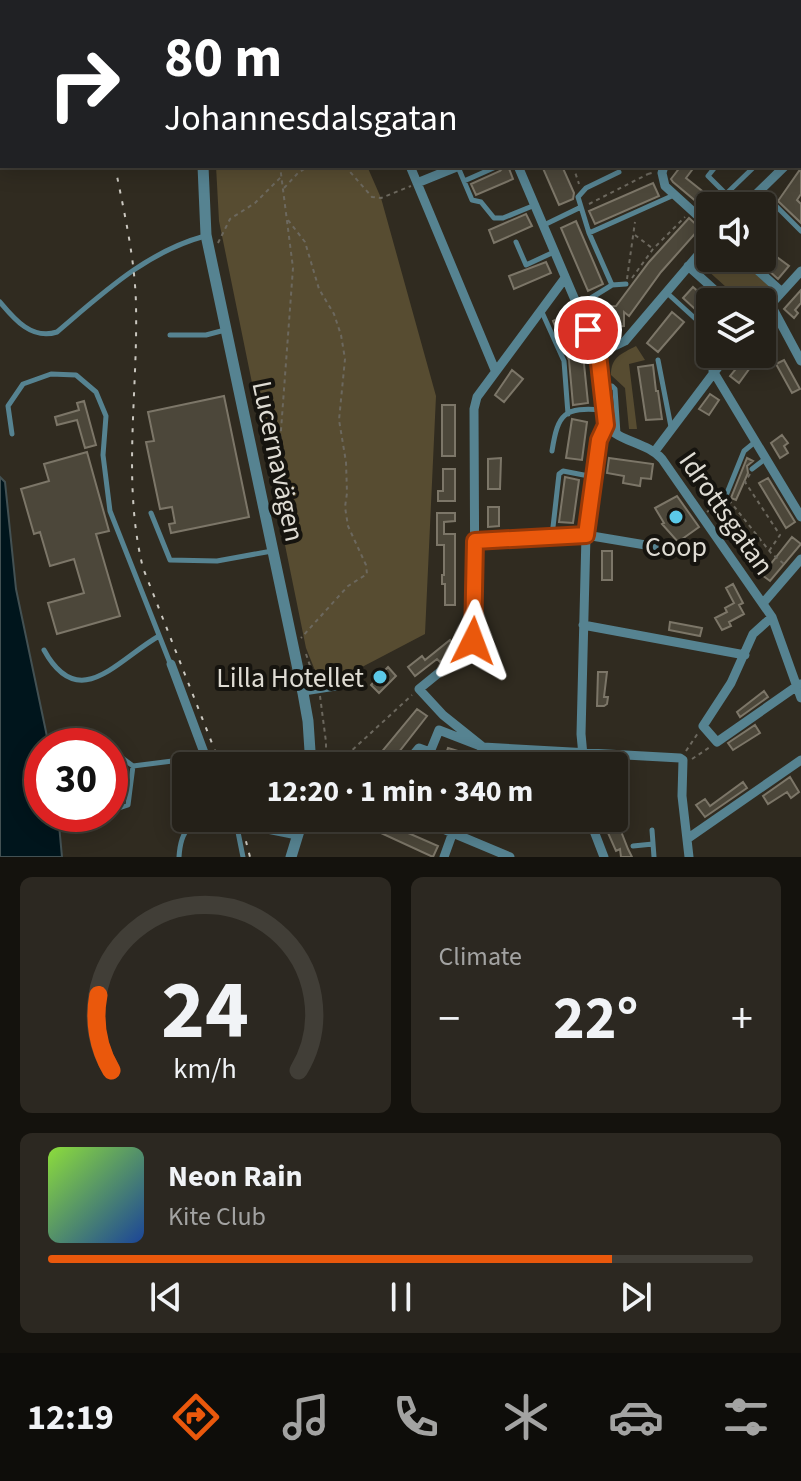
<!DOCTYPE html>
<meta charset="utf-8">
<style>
body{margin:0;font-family:"Source Sans 3",sans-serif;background:#2c2821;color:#f1f3f6;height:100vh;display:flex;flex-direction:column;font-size:30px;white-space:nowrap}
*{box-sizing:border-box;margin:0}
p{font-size:26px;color:#a3a3a2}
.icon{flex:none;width:44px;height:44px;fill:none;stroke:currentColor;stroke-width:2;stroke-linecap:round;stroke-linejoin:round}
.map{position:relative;height:857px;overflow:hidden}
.panel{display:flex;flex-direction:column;gap:20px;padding:20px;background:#14120d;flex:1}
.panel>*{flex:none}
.hud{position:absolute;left:0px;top:0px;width:802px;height:168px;box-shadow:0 4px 20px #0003,0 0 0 2px #413e37;background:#202124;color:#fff;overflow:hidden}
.fabs{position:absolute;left:696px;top:192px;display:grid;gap:16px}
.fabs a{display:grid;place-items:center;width:80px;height:80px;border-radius:8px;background:#242018;box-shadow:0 4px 20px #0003,0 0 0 2px #413e37;font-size:40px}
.speed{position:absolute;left:24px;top:728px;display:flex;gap:16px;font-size:40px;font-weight:700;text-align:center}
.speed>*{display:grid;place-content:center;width:104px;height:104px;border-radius:50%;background:#242018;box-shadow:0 4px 20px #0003,0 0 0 2px #413e37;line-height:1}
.speed .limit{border:12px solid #d22;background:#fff;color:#111}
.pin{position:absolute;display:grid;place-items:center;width:68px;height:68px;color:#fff;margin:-34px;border:4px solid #fff;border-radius:50%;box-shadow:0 2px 8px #0007}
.me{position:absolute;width:88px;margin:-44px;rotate:3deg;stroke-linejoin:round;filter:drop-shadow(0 0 6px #0008)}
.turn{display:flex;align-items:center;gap:28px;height:168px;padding:0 32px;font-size:36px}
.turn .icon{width:104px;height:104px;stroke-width:2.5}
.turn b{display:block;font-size:56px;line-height:68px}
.big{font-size:60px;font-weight:700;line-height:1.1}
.panel .card{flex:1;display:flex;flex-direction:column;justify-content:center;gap:12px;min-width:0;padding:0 28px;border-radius:12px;background:#2c2821}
.panel .dial{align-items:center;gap:0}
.dial svg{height:208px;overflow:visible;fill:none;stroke:#413e37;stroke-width:7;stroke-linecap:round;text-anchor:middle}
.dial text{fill:#f1f3f6;stroke:none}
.song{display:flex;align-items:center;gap:24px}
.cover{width:96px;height:96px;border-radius:12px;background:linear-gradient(135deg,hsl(90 70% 55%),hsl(220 70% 35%))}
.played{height:8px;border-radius:4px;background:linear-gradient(90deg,#ea580c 80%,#413e37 80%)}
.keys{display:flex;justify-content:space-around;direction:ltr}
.heat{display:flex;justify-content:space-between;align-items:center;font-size:44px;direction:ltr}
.panel .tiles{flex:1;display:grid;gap:20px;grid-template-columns:1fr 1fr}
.card:last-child{grid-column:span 2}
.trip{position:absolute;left:172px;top:752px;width:456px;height:80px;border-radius:8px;background:#242018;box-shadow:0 4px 20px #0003,0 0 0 2px #413e37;font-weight:700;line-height:80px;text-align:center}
.tabs{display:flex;height:128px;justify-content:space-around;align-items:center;background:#0e0d0a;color:#a3a3a2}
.tabs .icon{width:56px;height:56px}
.tabs .current{color:#ea580c}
.tabs b{font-size:36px;color:#f1f3f6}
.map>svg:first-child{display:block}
.green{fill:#574c31}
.water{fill:#00151c;stroke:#435153;stroke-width:2}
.building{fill:#4c473a;stroke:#7c7668;stroke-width:2}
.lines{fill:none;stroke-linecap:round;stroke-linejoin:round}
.path{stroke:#6c685e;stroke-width:2;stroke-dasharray:4 4;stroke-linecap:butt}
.service{stroke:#568391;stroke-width:5}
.minor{stroke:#568391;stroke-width:9}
.tertiary{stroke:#568391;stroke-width:11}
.secondary{stroke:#6bb4cb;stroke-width:12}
.rail{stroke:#cbc8c0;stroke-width:2;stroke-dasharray:4 8;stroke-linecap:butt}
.route-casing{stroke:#983908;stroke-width:20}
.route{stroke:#ea580c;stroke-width:14}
.poi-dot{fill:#5bc8e7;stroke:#16140f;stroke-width:3}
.labels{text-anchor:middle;stroke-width:8;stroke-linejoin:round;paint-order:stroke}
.street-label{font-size:28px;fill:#dfdcd4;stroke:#16140f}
.poi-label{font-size:28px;fill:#dfdcd4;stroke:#16140f}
</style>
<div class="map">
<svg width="801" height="857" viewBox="0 0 801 857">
<rect width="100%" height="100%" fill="#302b20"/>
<path class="green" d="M216 166H367L381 198 436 396 425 634 322 688 306 648 219 221Z
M710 255V258H740L774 290 762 303 735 302 724 291 726 287 706 269 702 272 700 268Z
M636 346 645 360 629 364 637 429H629L625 388 611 375C611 357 621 354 636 346Z"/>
<path class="water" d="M0 477 5 482 16 589 49 746H42V814H58L62 857H0Z"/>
<path class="building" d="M505 166H508L513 179 476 195 471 184 500 171Z
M542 166H562L574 193 573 199 559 205Z
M681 166H695L686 178 721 206H710V213L673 182 671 179Z
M801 168V194L797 200 801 204V223L778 201Z
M653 183 659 196 595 224 589 211Z
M526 214 532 226 494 243 489 230Z
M689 218 700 228 661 272 629 316 624 312V326L600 328 597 307 616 306 649 262Z
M576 221 603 284 588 291 561 228Z
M762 246 789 266 778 279 755 258H762Z
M546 262 551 273 514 289 509 276Z
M693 287 710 302V323L683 298Z
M801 290V303L795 310 798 313 794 318 784 309Z
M672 312 684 322 658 352 647 343Z
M567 314 583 354 588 403 573 405 569 360 553 321Z
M748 354H760L739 383 730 376Z
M784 360 800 389 792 393 776 364Z
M653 365 656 391H658L662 419 646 420 638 367Z
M512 370 523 379 504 402 495 395Z
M710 394 719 400 709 415 699 409Z
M224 396 249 517 171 533 169 524 175 523 172 507 160 509 146 442 154 441 148 412Z
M84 401 96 445 85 448 77 420 57 425 55 417 79 410 77 403Z
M442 405H455V456H442Z
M572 419 587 422 582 460 566 458Z
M782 435 788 443 784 446 788 453 780 458 771 443Z
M87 452 109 531 96 534 120 616 57 634 48 603 84 593 74 559 50 566 40 532 34 534 21 489 49 481 44 464Z
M501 458 500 489H488V459Z
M609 458 653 464 651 479 641 478 640 486 623 483 624 476 607 473Z
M747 458 753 461 747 466 748 473 736 500 731 498Z
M443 469H455V501H438V491H443Z
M565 477 579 480 573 523 559 522Z
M768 478 795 522 786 528 759 483Z
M677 496 699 527 678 542 662 524 664 523 655 508Z
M488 507H499V526L488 527Z
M728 509 758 552 749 558 719 516Z
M437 513H455V521L444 522V534H455V605H445V584H442V575H444V545H437Z
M792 537 801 544 770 581 762 575Z
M602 551H612V580H602Z
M733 584 743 603 739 605 744 614 729 622 731 626 722 630 715 618 727 612 725 608 734 603 726 588Z
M670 622 702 628 700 636 669 630Z
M450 640 457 648 440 662 437 659 415 676 408 667 422 656 425 660Z
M388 667 396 676 379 693 371 685Z
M598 672H607L604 697H608L607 704 604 706H597Z
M764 691 768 697 740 717 737 712Z
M417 709 427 716 388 766H370Z
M755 725 760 733 733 750 728 743Z
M448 748 461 752 457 766H442Z
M790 777 799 792 791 798 787 792 768 804 763 796Z
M743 782 747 788 705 817 696 805 705 799 710 806Z
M374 818 438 846 433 857 370 828Z
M617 821 628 849 632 857H621L620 849 616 851 605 826Z"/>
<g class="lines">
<path class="path" d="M585 0 586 2
M694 0 697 2
M780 0 783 2
M267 2V0
M800 15H801
M800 73 801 74
M345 166 372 197 381 198 411 186
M573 166 579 184
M646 166 648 174 655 172
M284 188 298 173 309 166
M589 204 648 174
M288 220 305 242 319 289 334 314 341 335 345 359 339 420 346 462 347 493 345 507 348 526 366 565 367 574 348 586 301 638
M635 235 652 248
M218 243 230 219 255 203 281 177
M632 278 653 249 685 217
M627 279 635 222
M750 474 745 482 780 535 769 551
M729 500 771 553 784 564
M275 511 293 268 280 166
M707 512 721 502
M306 654 317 686
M320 696 326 742V766
M686 751 698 733
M328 756 345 755
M692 759 710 747
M335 766 412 695"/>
<path class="service" d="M800 108 801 109
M800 121 801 120
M716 166 708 176 738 206
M458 167 472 200 481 202 494 218H503L535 205
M619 172 586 188 578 197 589 233 674 195
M464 181 498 166
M760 190 801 231
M726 194 755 166
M544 225 579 208
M589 233 612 285
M516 242 526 265 554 252
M666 292 710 332
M0 302C15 320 32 340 57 332 103 293 146 252 205 236
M578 306 612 285 626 284
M541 310 564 361 568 414
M170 335H206L225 330
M658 360 671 427
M601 386H612L615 389 618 434
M12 434 8 406 23 384 51 374 76 375 96 392 106 416 103 455 110 511 170 663
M552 451C558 413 564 407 603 410
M752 469 765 459
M725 498 744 451 755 442
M151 513 170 560 217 561 272 551
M552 536 559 474 563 471 594 477
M44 650C79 714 117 660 159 636
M304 693 361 684
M68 746 67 742 95 739 105 746
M110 749 133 766 204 757
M110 811 128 805 133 766
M82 814 84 821 102 814
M236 822 243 857
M652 830 654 857
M633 846 653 844
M179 857C181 825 191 824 219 818"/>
<path class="minor" d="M342 0V2
M450 0 451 2
M800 151H801
M410 166 495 370
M518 166 598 354 606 425
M664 166 662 173 665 186 710 227
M417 183 459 166
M744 206 785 166
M744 258 782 292
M688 266 728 302
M565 278 477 397 474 409 475 637 468 649 419 689 443 715 483 747 680 758 683 760 682 796 689 857
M771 305 801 361
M762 314 801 271
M598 354 625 341 710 241
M713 371 801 517
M606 425C619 442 647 442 662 459L772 617 801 698
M655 451 728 354
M475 541 586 535 699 554
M764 602 801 559
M772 617 753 634 731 683 703 726 717 742 800 684
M583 625 745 655
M171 664 209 766
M404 766 419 748 430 752 439 730 483 747 476 766
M426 766 430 752
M584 766 581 734 586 535 599 440 606 425
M233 818 242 824 297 835
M417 818 510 857
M589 818 604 857
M687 839 801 760
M444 857 458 818"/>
<path class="tertiary" d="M193 0V2
M203 166 206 235 303 693 308 721 311 766
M291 857 303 818"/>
<path class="secondary" d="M740 0 743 2
M800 45 801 46"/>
<path class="rail" d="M79 0 80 2
M103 2V0
M115 166C124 212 135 258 136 305 138 393 122 483 143 568L221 766
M240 818 250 857"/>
</g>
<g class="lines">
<g class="route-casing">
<path id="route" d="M473 641 475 541 586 535 599 440 606 425 598 354 588 330"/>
</g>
<use href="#route" class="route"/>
</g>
<g class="poi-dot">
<circle cx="676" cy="517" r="8"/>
<circle cx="380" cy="677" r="8"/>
</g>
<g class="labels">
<g class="street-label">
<text transform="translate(279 461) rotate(78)" y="10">Lucernavägen</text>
<text transform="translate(727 513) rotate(55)" y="10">Idrottsgatan</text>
</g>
<g class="poi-label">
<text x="676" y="556">Coop</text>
<text x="364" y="687" text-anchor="end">Lilla Hotellet</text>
</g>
</g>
</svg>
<div class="fabs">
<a><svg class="icon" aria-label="sound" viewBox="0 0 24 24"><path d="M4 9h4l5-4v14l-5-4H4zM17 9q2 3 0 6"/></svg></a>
<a><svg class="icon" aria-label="layers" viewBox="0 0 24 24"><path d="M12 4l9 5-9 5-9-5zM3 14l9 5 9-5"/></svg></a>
</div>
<div class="speed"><div class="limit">30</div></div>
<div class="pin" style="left:588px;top:330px;background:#d93025"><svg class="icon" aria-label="arrive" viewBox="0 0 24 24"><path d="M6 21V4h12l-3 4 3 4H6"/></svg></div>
<svg class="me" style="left:473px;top:641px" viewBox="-20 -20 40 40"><path d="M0-17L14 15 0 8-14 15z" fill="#ea580c" stroke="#fff" stroke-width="4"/></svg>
<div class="trip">12:20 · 1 min · 340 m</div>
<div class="hud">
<div class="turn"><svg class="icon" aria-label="right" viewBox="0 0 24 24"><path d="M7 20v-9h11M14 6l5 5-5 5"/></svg><div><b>80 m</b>Johannesdalsgatan</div></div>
</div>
</div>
<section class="panel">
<div class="tiles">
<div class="card dial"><svg viewBox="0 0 100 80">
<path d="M14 69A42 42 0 1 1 86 69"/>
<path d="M14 69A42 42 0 0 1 9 40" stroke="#ea580c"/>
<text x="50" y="56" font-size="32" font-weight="700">24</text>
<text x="50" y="72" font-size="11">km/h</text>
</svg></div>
<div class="card"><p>Climate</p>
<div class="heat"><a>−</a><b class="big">22°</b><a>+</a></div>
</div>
<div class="card">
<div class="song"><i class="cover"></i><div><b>Neon Rain</b><p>Kite Club</p></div></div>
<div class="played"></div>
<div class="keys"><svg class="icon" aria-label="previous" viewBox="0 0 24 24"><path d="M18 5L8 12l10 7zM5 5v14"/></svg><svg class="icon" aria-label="pause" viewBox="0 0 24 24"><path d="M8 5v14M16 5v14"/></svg><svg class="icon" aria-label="next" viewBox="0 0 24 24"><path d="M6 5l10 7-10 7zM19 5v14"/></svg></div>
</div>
</div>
</section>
<nav class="tabs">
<b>12:19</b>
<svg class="icon current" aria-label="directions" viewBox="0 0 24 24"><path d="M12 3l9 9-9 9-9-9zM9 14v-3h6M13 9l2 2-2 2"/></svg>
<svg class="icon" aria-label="music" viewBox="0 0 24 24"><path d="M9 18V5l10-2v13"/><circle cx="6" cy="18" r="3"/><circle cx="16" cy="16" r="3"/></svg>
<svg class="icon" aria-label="phone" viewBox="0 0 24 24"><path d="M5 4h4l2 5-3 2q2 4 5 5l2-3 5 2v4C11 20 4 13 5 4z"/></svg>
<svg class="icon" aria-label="climate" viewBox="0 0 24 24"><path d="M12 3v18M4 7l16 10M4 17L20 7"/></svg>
<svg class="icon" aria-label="car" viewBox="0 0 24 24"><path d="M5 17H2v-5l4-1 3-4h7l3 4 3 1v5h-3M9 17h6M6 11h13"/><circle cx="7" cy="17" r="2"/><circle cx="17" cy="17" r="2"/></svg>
<svg class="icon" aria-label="filters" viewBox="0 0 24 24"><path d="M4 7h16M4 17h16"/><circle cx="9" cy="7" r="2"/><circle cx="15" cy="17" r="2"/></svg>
</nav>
